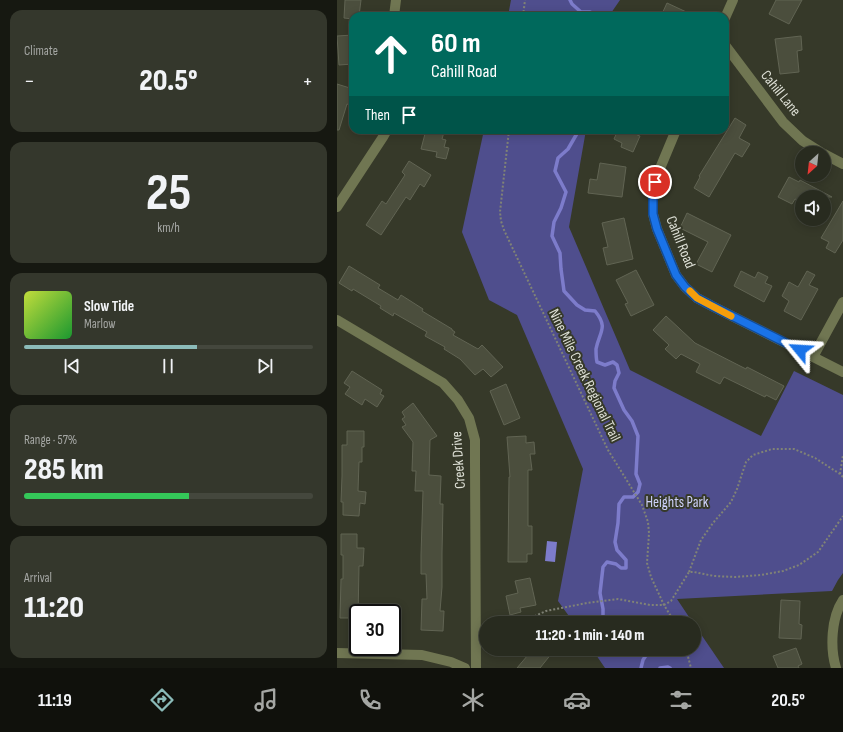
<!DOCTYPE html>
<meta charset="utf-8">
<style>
body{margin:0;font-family:"Sofia Sans Condensed",sans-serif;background:#34372c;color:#f1f3f6;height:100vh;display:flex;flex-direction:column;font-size:15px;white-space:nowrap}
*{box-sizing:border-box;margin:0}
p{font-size:13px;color:#a5a7a4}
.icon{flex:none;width:22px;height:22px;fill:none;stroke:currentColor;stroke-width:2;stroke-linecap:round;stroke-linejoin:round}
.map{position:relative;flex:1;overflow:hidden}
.panel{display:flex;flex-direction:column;gap:10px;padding:10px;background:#161811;width:337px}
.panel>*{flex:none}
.top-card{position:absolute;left:12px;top:12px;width:380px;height:122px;border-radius:12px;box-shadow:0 2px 10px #0003,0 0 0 1px #44473d;background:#00695c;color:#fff;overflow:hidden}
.needle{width:26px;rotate:207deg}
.controls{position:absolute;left:458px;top:146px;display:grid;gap:8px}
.controls a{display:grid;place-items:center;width:36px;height:36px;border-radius:50%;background:#282b1f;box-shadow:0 2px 10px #0003,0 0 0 1px #44473d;font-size:20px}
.speed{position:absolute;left:12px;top:604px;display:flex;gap:8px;font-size:20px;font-weight:700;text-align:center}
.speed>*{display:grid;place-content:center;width:52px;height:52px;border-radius:50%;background:#282b1f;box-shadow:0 2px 10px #0003,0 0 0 1px #44473d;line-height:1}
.speed .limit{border:2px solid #111;border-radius:6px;background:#fff;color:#111}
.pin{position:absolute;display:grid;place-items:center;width:34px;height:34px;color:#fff;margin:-17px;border:2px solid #fff;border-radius:50%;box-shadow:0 1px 4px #0007}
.me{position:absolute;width:44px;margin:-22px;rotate:297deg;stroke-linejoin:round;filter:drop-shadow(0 0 3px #0008)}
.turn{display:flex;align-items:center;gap:14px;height:84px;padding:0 16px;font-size:18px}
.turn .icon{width:52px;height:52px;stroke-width:2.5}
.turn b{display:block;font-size:28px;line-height:34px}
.then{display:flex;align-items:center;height:38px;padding:0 16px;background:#0003;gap:8px;font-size:15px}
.big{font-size:30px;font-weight:800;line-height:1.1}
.panel .card{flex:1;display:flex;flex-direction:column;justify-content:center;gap:6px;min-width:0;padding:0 14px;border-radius:12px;background:#34372c}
.panel .dial{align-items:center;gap:0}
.dial b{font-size:52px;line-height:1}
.song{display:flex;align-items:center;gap:12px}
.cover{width:48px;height:48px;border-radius:6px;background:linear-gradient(135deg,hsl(70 70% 55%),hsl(130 70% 35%))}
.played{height:4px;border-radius:2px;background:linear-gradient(90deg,#8bbbb9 60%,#44473d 60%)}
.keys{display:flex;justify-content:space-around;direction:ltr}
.heat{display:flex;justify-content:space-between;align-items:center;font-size:22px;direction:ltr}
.charge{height:6px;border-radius:3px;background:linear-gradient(90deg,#34c759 57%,#44473d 0)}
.trip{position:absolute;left:142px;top:616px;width:222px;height:40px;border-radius:20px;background:#282b1f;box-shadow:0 2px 10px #0003,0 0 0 1px #44473d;font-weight:800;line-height:40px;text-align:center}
.tabs{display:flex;height:64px;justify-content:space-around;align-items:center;background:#10110c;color:#a5a7a4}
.tabs .icon{width:28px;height:28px}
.tabs .active{color:#8bbbb9}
.tabs b{font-size:18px;color:#f1f3f6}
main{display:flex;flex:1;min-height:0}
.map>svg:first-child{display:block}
.green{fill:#4f4e8d}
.water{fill:#7d7ccb}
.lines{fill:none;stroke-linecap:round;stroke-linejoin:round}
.stream{stroke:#7d7ccb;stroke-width:3.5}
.building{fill:#4b4e3d;stroke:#616453}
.path{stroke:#808376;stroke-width:2;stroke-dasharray:2 2;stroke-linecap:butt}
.minor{stroke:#707652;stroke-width:10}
.route-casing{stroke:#114b97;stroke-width:10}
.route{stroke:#1a73e8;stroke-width:7}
.slow{stroke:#f59e0b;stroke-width:7}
.labels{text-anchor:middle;stroke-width:4;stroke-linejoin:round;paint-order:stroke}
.street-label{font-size:15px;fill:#dddfd5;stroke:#363929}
.park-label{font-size:15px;fill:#ced1fb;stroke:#363929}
</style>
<main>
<section class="panel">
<div class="card"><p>Climate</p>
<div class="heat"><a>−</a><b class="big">20.5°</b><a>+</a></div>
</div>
<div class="card dial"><b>25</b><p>km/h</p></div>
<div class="card">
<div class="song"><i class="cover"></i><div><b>Slow Tide</b><p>Marlow</p></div></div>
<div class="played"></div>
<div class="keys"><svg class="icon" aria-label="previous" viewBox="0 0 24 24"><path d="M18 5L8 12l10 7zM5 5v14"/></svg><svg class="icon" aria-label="pause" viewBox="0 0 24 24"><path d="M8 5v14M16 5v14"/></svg><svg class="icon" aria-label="next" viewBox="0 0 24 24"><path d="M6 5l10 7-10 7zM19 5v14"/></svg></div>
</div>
<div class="card"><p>Range · 57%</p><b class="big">285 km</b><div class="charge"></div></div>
<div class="card"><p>Arrival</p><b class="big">11:20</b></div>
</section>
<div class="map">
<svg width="506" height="668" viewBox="0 0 506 668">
<rect width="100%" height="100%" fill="#363929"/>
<path class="green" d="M174 0H283L272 16H171Z
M147 130H249L232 227 293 370 424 436 457 371 506 395V573L501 580 495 591 340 599 356 623H237L221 601 246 469 180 315 152 300 125 232Z
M357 624 387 668H268L255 649H357Z"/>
<path class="water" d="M210 541 220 542 218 562 208 561Z"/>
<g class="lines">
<path class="stream" d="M233 0 235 4 244 12H253L259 16
M242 130 231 149 221 158 218 171 229 192 224 208 217 222 215 236 223 253 224 269 227 291 240 305 248 310 258 311C272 328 262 332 259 349 259 353 259 358 260 362L268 365 276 362 280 365 282 373 278 381 277 388 287 410 295 421 301 436 299 474 303 484 301 492 296 497H287L282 504 281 523 278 542 280 550 289 560V568H284L279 564 270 562 266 567 263 593 266 609V623
M304 668 306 660 313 649
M323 668 331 667 333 668"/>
</g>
<path class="building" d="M8 0H24L22 16H16V19L7 18Z
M439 0H465L452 24 432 14Z
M330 3 358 16H324Z
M16 35V64L2 65 0 36Z
M464 36 465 50 460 51 462 72 443 74 438 39Z
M0 84 16 89V106L10 104 2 130H0Z
M398 118 409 125 402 138 413 144 405 157 398 153 372 197 357 188 363 177 362 176Z
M89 130H101L107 132 105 139 109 140 107 147 112 148 109 159 99 157 100 152 84 149Z
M281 130H302L300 135 303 136 296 152 284 147 285 143 277 139Z
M72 161 94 175 87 187 83 184 73 200 69 197 44 235 29 225 45 201 49 204 68 175 65 172Z
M263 163 289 167 285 197 251 193 253 179 260 180Z
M452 177 462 182 463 180 495 197H465V202L458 199 455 204 441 197Z
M506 201V240L498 253 489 248 492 242 484 238Z
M350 213 394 235 375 272 359 264 371 242 343 228Z
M287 218 296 259 270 265 266 248 271 247 265 223Z
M12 266 43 285 41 288 61 300 64 295 86 309 85 311 115 329V330L118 332 116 335 141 349 145 345 166 367 154 377 146 369 138 375 123 359 107 349 108 347 88 336 90 332 57 313 56 316 43 308 44 306 16 289 15 291 2 283Z
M299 270 317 305 294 316 288 304 291 303 279 280Z
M404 271 418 278 421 272 431 277 428 283 435 286 427 302 397 286Z
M470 271 478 275 472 285 481 289 464 320 447 311 452 301 445 296 452 282 461 287Z
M329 316 358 343 409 369 410 367 447 386 439 400 429 395 428 397 387 377 383 384 359 372 363 364 344 354 339 359 328 349 332 345 316 330Z
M15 371 45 390 43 394 47 396 40 407 28 399 25 405 8 394 13 387 7 383Z
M169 384 183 418 167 425 153 391Z
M76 403 100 436 93 440 92 475 104 476 103 504H106L105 553V587L103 611H107L106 631 84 630 85 599H90L89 574H84V555L86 491H78L79 471H75L76 442 65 427 69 425 65 419 68 417 65 412Z
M10 431H27V447H25V462H22L21 491 29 492 28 504 23 503 22 516 6 515V502H4L5 476V445H10Z
M189 436V443L197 442 198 454H193L195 470H191V526H195V554H190V562H171L172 477H173L170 437Z
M4 534H20V548H27L26 566H22L21 618H3L4 579H6V555H4Z
M193 578 199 605 183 608 184 612 173 615 169 596 181 593 178 581Z
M444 600 463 601 462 624 465 625 464 639 442 638Z
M459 648 465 664 461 666 462 668H441L436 656Z
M196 649H210L215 653 203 668H180Z"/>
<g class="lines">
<path class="path" d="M186 16 188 0
M172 130 163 212 164 221 167 230 271 450 305 505 311 522 312 533 310 563 314 577 327 605 338 623
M503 474 506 455
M352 572 364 540 376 523 394 502 400 489 409 462 416 455 435 449H457L478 458 503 474 506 477
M183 623 209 611 250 603 281 599 313 605H327L334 601 352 572H357L377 576 398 577 424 575 446 571 462 565 481 552 506 516
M349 649 354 668"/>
<path class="minor" d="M57 16 59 0
M388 18 396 0
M388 45 446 122 466 141 485 153
M339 130 324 166 318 181 316 198V214L320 229 339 275 348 287 360 298 375 306 506 372
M487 154 506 164
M0 207 46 137 50 130
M0 320 106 383 121 400 132 418 138 440V462L139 668
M476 357 506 302
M0 653 85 655 114 662 128 668
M499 668C493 648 494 618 506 600"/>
</g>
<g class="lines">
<g class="route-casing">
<path id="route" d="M318 182 316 198V214L320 229 339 275 348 287 360 298 375 306 463 350"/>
</g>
<use href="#route" class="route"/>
<path class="slow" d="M353 291 360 298 394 316"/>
</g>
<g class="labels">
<g class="street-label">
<text transform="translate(444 93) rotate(51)" y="5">Cahill Lane</text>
<text transform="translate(344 242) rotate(68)" y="5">Cahill Road</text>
<text transform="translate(248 375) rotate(64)" y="5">Nine Mile Creek Regional Trail</text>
<text transform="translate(121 460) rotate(-94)" y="5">Creek Drive</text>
</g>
<g class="park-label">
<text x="340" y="507">Heights Park</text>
</g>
</g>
</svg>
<div class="controls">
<a><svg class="needle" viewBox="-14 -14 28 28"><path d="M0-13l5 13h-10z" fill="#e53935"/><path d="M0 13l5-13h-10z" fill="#a5a7a4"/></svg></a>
<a><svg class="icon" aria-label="sound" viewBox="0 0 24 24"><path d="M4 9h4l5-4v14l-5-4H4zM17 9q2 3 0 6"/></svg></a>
</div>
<div class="speed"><div class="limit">30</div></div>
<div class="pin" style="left:318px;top:182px;background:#d93025"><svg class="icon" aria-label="arrive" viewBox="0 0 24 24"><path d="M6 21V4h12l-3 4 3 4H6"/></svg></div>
<svg class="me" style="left:463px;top:350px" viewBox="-20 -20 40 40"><path d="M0-17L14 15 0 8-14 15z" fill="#1a73e8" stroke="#fff" stroke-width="4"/></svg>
<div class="trip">11:20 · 1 min · 140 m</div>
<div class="top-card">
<div class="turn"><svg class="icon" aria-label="ahead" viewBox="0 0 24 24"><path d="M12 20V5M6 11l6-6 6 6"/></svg><div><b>60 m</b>Cahill Road</div></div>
<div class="then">Then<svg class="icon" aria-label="arrive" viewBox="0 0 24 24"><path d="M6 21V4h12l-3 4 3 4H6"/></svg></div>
</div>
</div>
</main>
<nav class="tabs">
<b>11:19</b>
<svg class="icon active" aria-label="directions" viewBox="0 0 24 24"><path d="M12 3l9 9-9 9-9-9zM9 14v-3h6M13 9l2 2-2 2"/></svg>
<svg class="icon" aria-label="music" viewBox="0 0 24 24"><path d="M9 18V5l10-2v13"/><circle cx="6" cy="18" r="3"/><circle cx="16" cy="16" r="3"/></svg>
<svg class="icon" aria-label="phone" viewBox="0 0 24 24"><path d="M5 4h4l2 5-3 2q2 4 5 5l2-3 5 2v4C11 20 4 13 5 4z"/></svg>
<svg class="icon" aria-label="climate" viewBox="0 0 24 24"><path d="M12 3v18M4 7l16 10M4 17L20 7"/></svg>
<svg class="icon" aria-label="car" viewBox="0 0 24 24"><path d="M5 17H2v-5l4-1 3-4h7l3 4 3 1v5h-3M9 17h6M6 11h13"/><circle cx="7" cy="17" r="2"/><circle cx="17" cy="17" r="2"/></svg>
<svg class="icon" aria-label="filters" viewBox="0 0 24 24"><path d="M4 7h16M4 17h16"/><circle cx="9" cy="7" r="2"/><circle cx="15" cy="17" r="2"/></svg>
<b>20.5°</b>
</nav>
